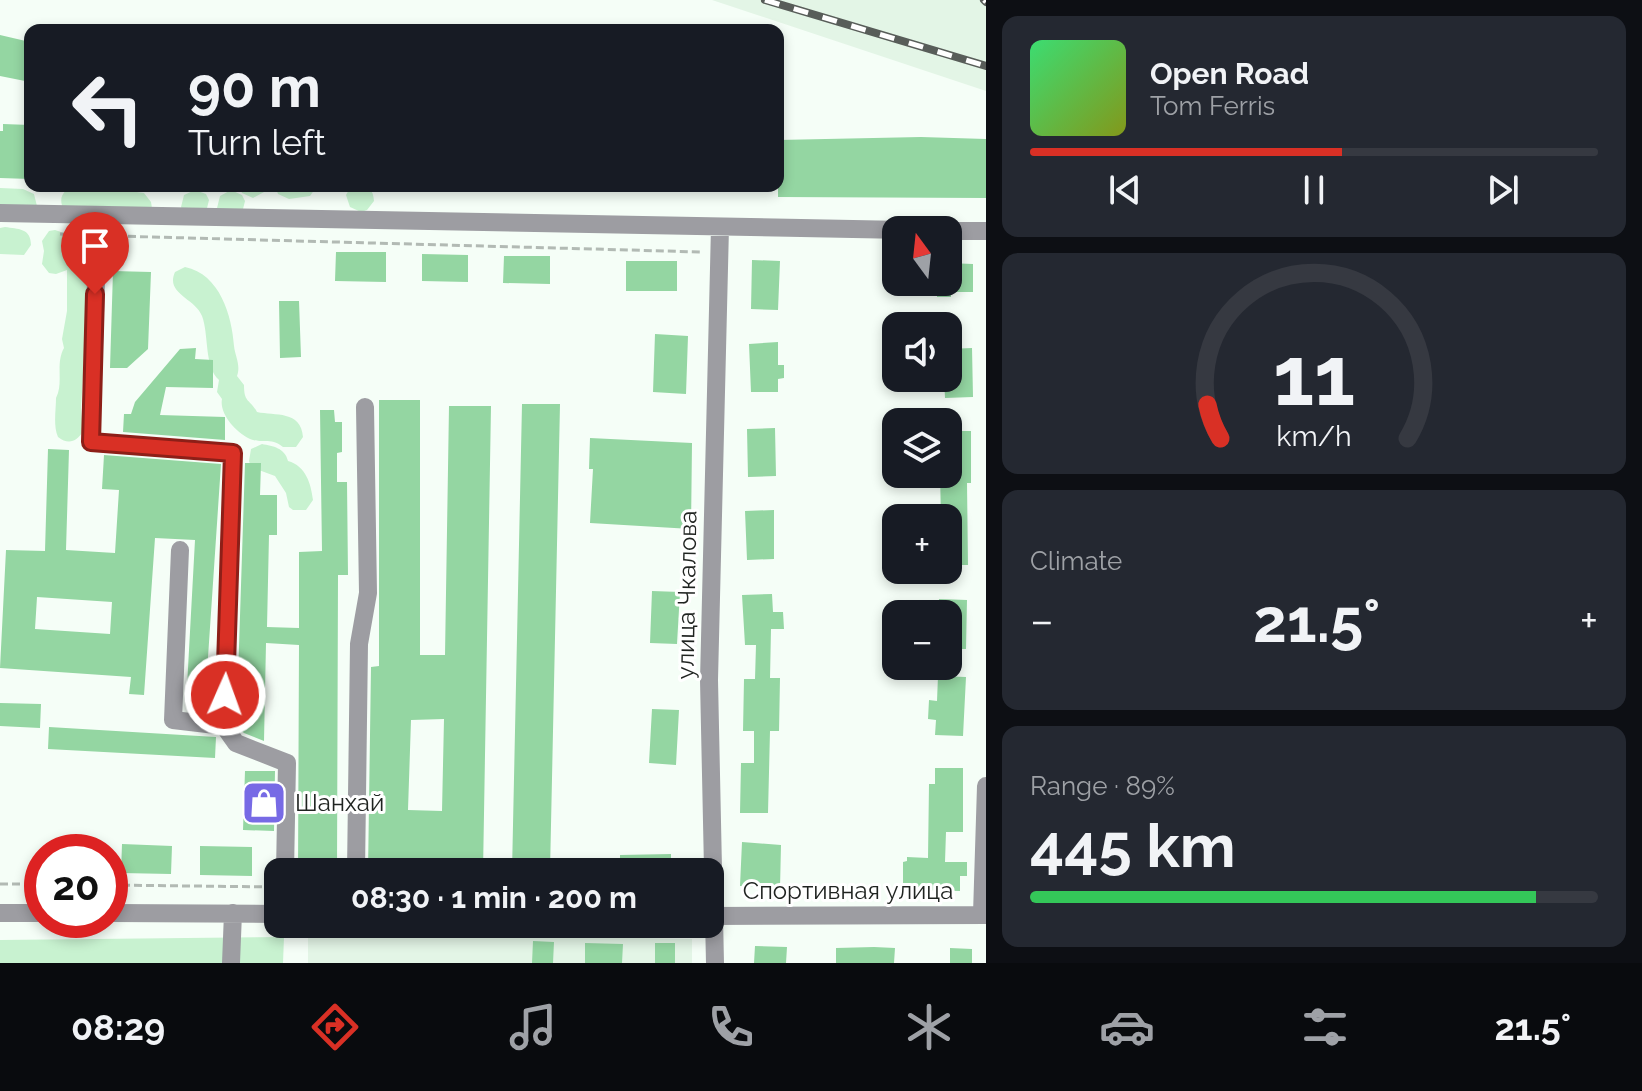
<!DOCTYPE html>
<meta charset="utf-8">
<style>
body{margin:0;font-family:Raleway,sans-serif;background:#242831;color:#f1f3f6;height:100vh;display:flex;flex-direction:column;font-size:30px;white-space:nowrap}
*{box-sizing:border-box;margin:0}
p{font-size:26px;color:#9ea1a6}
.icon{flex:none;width:44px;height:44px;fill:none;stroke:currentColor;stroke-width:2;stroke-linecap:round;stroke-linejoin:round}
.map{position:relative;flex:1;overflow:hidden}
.details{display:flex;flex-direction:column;gap:16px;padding:16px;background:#0d0f14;width:656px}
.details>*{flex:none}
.hud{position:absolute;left:24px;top:24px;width:760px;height:168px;border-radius:16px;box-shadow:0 4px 12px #0003;background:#171b24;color:#f1f3f6;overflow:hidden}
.needle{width:52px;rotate:345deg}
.fabs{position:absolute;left:882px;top:216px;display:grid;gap:16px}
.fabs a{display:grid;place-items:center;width:80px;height:80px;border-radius:16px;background:#171b24;box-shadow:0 4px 12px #0003;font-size:40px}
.speed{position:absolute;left:24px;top:834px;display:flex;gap:16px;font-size:40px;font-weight:700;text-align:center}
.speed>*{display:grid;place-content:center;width:104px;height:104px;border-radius:50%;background:#171b24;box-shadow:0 4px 12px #0003;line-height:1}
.speed .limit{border:12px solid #d22;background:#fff;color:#111}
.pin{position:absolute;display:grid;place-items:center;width:68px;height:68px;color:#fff;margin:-82px -34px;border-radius:50% 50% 50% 0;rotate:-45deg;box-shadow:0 0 8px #0007}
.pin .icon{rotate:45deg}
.me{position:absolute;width:88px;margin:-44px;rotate:2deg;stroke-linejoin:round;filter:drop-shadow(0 0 6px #0008)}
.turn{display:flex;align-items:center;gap:28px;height:168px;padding:0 32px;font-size:36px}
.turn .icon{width:104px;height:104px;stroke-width:2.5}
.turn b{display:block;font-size:56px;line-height:68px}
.big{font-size:60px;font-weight:700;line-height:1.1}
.details .tile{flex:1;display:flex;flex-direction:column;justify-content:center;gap:12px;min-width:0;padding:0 28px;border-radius:16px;background:#242831}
.details .dial{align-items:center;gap:0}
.dial svg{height:208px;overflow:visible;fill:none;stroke:#363941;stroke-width:7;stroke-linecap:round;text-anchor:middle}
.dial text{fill:#f1f3f6;stroke:none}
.song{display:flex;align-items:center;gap:24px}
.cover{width:96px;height:96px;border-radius:12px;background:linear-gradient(135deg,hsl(140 70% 55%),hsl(70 70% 35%))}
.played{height:8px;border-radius:4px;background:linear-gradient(90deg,#d93025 55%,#363941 55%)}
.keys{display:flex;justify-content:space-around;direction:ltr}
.heat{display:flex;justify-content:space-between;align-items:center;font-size:44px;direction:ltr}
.charge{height:12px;border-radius:6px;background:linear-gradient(90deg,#34c759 89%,#363941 0)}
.trip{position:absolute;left:264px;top:858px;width:460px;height:80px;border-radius:16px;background:#171b24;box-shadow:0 4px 12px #0003;font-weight:700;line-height:80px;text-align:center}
.tab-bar{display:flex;height:128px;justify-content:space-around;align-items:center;background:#090b0e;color:#9ea1a6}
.tab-bar .icon{width:56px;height:56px}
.tab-bar .active{color:#d93025}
.tab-bar b{font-size:36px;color:#f1f3f6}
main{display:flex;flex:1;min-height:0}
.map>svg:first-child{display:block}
.built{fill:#e3f5e6}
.green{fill:#c8f2d0}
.building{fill:#94d6a2;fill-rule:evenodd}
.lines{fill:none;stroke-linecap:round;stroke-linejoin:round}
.path{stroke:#b2bab4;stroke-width:3;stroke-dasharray:8 4;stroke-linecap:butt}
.minor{stroke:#9d9da2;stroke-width:18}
.rail-casing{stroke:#585d59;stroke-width:8}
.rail{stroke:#fff;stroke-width:5;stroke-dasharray:15;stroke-linecap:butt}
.route-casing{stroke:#8d1f18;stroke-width:20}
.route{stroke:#d93025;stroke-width:14}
.labels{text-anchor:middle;stroke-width:6;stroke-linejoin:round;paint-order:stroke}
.street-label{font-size:24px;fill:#1f2320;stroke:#fff}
.poi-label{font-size:24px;fill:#1f2320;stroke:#fff;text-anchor:start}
</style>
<main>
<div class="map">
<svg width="986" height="963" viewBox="0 0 986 963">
<rect width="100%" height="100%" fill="#f5fef7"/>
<path class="built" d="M712 0H986V91Z
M308 931 692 939V963H308Z"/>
<path class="green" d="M239 186H267V187L264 192 253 198 242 193Z
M275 186H317L310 196 289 199 278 194Z
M347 186C361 186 373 183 374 201L367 210 361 212 350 207 346 195 350 188Z
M74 187C99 192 119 189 144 193L151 202 152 208 64 210C58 199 62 190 74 187Z
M0 188 23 189 34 194 37 206 0 216Z
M195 190 206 194 209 200 206 212 184 213 181 207 184 195Z
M231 190 242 195 245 201 242 213H220L217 208 220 196Z
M5 227C18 229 31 228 31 245L24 255 0 254V228Z
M55 230 67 234 69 240 68 266 79 261 90 267 81 408 83 431C77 442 68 445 58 437 53 426 56 410 56 398 64 383 55 364 64 348L62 339 67 311V270L56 274 49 273 42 264 44 251 42 241 49 231Z
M185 267C220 274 232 316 234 346 235 356 241 365 237 376L244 385C244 403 249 398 257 412 275 416 301 410 303 437L296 447H283C270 436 261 445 248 438 236 432 219 414 222 399L217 392 219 380C204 367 209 334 202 316 195 298 165 294 175 272Z
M262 444C273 446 285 448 288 461 306 466 311 484 313 500L306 510H293L289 507 286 493 275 476 251 467 249 461 251 449Z
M284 937 283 963H0V940Z"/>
<path class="building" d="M0 35 30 42V82L0 76Z
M3 124 30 125V179L0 178V131H3Z
M921 137 986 139V198L778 197V140Z
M336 252H386V282L335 281Z
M422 254 468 255V282L422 281Z
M504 256H550V284L503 283Z
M752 260 780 261 778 310 751 309Z
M626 261H677V291H626Z
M948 263 973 264V292H951V297H937V282H948Z
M113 271 151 272 148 349 127 368H110Z
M279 301H299L301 357 280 358Z
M655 334 688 336 686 394 653 392Z
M778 342V365H784V378L778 379V392H751L749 344Z
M196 348 195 359 213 360V388L166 387 160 415 225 417V440L123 432 124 414H131L135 402 180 349Z
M972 348 973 397 945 398 944 378H948V349Z
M379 400H420V655H445L449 406H491L483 872H368L371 667 379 666ZM444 719 442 811 408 810 411 720Z
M522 404H560L550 872H512Z
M320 410H334L335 422H342V452L337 453V482H347L348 575H338L337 872H298L299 645 266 643 264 741 244 733 241 730 242 708H237L245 463H261L260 495H277V535H269L267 627 299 628V552L322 551Z
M775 428 776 476 748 477 747 429Z
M948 431H971V483H967L968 565H948V518H941L940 474H948Z
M590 438 692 443 691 529 590 523 593 469H589Z
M48 449 69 450 66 550 115 553 119 490 102 489 104 455 221 464 206 687H213V707L186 705 195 540 155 538 144 695 129 694 131 677 0 668 6 550 45 551ZM37 597 112 602 110 634 35 629Z
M774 510V559L747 560 745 511Z
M652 591 680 592 677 644 650 643Z
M772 594 773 612H783L784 629H771L770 678H780L779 731H770L768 813H740L741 763H754V731H743L744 679H755L756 645H745L742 595Z
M939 599 967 600 966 649H948V614H938Z
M938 676 966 677 963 736 935 735 936 720 928 719 929 700 937 701Z
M0 703 41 704 40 728 0 726Z
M652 709 679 710 676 765 649 763Z
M49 727 216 737 215 758 48 749Z
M935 768H963V832H946L945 862H967V876H960V891L910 890V883H903V862L907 861V857L928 858 929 784H935Z
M245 771H275L274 831 243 830Z
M742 842 781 845 780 888 740 886Z
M122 844 172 846 171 874 121 873Z
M200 846 252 847V876L200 875Z
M671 854V872H620V855Z
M533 941 554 942 553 963H532Z
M585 943 623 944 622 963H585Z
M655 943H675V963H655Z
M755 946 787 947 786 963H754Z
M874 947 895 948 894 963H836V948Z
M950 948 972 949V963H950Z"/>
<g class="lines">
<path class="path" d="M60 234 80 235
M116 236 701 252
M0 884H42
M110 885 274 887"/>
<path class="minor" d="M0 213 905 230
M98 216 91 442 233 453 224 726
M948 231H986
M180 550 173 720 224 726 236 743 287 763 285 872
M356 872 359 644 368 593 365 407
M0 913H42
M110 913 278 914
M982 914 986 786
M710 916 986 915
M231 963 233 913
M715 963 709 680 720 227"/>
<g class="rail-casing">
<path id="rail" d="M765 0 986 66
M984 0 986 2"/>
</g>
<use href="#rail" class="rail"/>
</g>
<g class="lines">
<g class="route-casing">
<path id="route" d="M95 294 91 442 233 453 225 695"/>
</g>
<use href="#route" class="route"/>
</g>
<defs>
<g id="shop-square" transform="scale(2.3)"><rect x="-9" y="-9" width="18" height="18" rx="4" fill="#776ae5" stroke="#fff"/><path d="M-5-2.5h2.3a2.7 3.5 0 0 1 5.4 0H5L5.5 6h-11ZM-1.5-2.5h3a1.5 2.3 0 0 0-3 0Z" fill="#fff"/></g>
</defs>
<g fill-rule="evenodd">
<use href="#shop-square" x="264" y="803"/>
</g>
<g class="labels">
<g class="street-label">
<text transform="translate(687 595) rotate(-89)" y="8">улица Чкалова</text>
<text x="848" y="899">Спортивная улица</text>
</g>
<g class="poi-label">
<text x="295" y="811">Шанхай</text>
</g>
</g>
</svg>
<div class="fabs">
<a><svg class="needle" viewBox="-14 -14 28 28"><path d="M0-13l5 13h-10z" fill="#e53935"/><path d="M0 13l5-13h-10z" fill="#9ea1a6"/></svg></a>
<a><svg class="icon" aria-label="sound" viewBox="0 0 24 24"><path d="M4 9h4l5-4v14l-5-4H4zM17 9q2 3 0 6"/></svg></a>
<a><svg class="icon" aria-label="layers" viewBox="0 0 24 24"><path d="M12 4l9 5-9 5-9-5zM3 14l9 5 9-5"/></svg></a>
<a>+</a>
<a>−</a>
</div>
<div class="speed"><div class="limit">20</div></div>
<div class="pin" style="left:95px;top:294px;background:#d93025"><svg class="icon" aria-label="arrive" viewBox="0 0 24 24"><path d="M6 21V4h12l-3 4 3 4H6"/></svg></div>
<svg class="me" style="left:225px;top:695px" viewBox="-20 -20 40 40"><circle r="17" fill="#d93025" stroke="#fff" stroke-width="3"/><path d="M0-11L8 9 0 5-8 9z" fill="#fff"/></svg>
<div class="trip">08:30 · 1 min · 200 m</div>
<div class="hud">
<div class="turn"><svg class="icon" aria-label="left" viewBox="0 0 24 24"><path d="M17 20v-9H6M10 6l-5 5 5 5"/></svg><div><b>90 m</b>Turn left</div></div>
</div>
</div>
<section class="details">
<div class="tile">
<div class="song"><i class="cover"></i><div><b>Open Road</b><p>Tom Ferris</p></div></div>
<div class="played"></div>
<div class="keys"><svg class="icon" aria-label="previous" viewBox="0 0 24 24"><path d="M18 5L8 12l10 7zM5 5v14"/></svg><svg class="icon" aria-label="pause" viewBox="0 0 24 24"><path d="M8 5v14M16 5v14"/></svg><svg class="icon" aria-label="next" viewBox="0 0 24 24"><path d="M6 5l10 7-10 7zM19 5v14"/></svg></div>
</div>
<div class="tile dial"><svg viewBox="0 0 100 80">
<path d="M14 69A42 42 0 1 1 86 69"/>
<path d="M14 69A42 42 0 0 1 9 56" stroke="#d93025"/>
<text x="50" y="56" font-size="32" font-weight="700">11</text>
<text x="50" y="72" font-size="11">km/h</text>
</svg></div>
<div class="tile"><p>Climate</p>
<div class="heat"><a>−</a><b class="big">21.5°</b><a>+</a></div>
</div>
<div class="tile"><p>Range · 89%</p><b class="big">445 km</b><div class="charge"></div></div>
</section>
</main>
<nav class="tab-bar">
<b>08:29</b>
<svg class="icon active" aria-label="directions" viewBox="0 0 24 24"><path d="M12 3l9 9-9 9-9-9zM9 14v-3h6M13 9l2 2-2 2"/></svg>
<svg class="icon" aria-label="music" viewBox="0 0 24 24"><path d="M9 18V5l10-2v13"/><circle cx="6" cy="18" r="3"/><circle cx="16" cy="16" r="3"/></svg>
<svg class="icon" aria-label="phone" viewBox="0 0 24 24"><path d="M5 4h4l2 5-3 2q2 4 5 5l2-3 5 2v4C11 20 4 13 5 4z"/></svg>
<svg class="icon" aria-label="climate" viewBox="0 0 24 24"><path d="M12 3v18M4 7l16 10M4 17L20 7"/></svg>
<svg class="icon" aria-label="car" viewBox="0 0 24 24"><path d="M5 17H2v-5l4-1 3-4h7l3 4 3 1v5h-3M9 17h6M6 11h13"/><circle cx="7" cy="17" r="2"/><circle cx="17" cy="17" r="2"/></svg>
<svg class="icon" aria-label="filters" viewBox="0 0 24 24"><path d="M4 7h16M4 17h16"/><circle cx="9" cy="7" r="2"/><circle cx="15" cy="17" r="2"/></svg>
<b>21.5°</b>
</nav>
